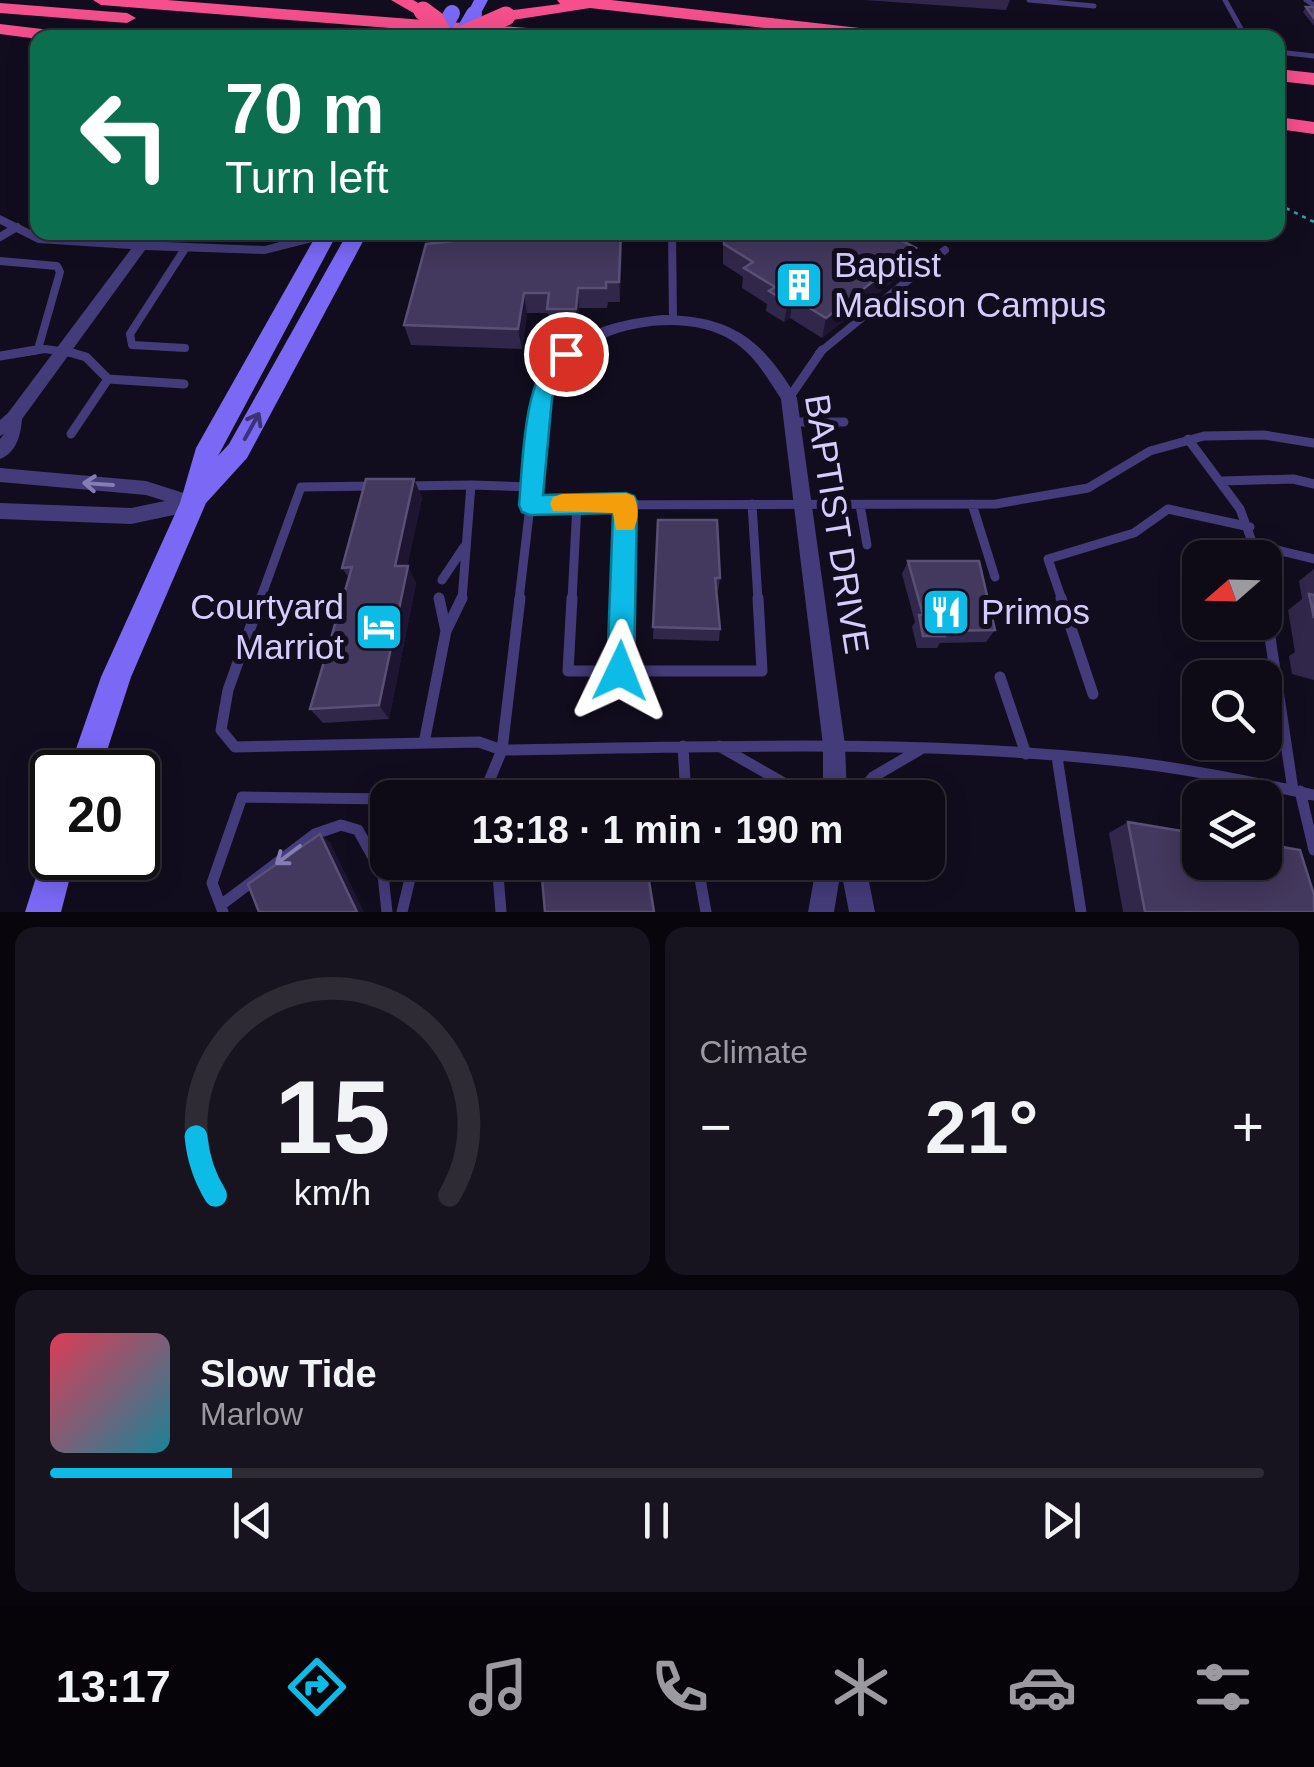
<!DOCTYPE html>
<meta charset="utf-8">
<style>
body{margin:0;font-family:Helvetica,sans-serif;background:#17131f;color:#f1f3f6;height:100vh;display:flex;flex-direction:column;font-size:38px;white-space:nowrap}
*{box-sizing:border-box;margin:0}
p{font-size:32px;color:#9b9aa1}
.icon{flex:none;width:55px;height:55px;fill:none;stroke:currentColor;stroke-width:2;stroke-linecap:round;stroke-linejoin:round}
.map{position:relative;height:912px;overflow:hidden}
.sheet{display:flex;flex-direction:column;gap:15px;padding:15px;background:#08060c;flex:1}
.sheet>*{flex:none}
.guide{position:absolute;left:30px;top:30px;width:1255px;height:210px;border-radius:20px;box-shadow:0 5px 25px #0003,0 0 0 2px #2e2b35;background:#0b6e4f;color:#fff;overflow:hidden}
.needle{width:65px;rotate:250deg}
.buttons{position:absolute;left:1182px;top:540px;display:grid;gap:20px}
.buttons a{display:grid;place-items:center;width:100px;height:100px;border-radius:20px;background:#0e0a16;box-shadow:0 5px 25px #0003,0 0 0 2px #2e2b35;font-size:50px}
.speed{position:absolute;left:30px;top:750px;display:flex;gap:20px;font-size:50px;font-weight:700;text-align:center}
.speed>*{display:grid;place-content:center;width:130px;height:130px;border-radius:50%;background:#0e0a16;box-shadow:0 5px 25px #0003,0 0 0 2px #2e2b35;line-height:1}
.speed .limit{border:5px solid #111;border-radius:15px;background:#fff;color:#111}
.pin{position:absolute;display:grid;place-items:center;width:85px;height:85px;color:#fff;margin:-42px;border:5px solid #fff;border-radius:50%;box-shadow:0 2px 10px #0007}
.me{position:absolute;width:110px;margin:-55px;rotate:2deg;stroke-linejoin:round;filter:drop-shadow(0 0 8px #0008)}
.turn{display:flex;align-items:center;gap:35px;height:210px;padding:0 30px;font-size:45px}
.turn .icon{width:130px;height:130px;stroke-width:2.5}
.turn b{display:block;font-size:70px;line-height:85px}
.big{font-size:75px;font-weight:600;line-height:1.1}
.sheet .card{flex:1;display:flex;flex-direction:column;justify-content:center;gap:15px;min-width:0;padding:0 35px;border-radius:20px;background:#17131f}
.sheet .dial{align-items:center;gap:0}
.dial svg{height:260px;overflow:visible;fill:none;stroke:#2e2b35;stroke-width:7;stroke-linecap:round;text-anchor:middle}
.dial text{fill:#f1f3f6;stroke:none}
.song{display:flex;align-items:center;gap:30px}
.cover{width:120px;height:120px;border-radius:15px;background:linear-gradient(135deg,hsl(350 70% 55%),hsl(190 70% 35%))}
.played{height:10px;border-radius:5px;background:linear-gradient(90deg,#0dbbe7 15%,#2e2b35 15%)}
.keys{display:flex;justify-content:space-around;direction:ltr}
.heat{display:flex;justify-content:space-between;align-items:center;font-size:55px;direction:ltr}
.sheet .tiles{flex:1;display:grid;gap:15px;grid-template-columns:1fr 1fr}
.card:last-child{grid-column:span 2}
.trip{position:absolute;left:370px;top:780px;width:575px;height:100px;border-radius:20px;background:#0e0a16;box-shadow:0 5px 25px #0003,0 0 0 2px #2e2b35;font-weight:600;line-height:100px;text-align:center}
.menu{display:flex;height:160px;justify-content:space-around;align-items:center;background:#060409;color:#9b9aa1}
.menu .icon{width:70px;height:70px}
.menu .on{color:#0dbbe7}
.menu b{font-size:45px;color:#f1f3f6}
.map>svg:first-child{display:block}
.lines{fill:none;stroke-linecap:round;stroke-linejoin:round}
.path{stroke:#34a4a9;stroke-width:2.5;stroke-dasharray:4 5;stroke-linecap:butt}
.service-far3{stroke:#443b7a;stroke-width:5}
.service-far2{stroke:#443b7a;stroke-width:8}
.service-far1{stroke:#443b7a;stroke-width:9}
.service{stroke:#443b7a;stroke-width:11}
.minor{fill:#443b7a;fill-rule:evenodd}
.secondary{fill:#7b69f6;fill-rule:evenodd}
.motorway{fill:#f54f8d;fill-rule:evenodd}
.secondary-bridge{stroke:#7b69f6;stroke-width:16}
.motorway-bridge{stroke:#f54f8d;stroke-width:19}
.wall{fill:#31274a}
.shaded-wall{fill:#1d1531}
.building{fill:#43385d;stroke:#5a5076;stroke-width:2.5}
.oneway{stroke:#3c3274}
.oneway2{stroke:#867db4}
.route{fill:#0dbbe7;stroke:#087a96;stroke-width:2.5}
.slow{fill:#f59e0b}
.labels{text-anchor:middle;stroke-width:10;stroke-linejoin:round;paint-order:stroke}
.poi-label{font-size:35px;fill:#d7cdfc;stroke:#120d1e;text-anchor:start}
.street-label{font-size:35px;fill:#d7cdfc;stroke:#120d1e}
</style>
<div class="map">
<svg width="1314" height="912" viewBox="0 0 1314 912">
<rect width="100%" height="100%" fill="#120d1e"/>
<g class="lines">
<path class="path" d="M1278 204 1314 222"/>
<path class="service-far3" d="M1029 0 1094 6
M1225 0 1246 38
M1306 0 1314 5
M1278 52 1314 56"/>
<path class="service-far2" d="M672 232 673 321
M0 237 17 227
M0 261 57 266 60 272 38 349
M185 348 132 345 130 334 186 247
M19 353 45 349 74 353
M819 353 945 250"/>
<path class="service-far1" d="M62 350 86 357 108 379 184 384
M0 356 36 350
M789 398 822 350
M793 422H844
M71 434 108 379
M1188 439 1240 509 1258 558
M1223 481 1293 479 1314 484
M471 485 532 487
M406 486 471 485 462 600
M752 504 758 600
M972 504 995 577
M531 505 996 504 1088 488 1150 451 1204 436 1264 435 1314 443
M860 505 867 545
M1256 545 1314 559
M442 580 464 547
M260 600 301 487 376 486
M519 600 535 463
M572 600 577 504
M622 600 625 503
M1062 600 1048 559 1134 533 1168 509 1250 527"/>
<path class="service" d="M261 598 228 690 221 730 235 747 479 742 502 750 482 798
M439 598 446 631
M520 598 502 750C705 747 909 739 1111 760 1180 767 1247 781 1314 795
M572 598 568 671H762L758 598
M1061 598 1093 694
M1265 604 1293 790
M620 671 622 598
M1000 677 1026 754
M424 743 446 631 462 598
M683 746 686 798
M719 746 782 782 799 798
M1057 757 1081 912
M1300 791 1314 850
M856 798 873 777 921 749
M497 862 501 912
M697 862 706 912
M221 905 315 834 341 825 358 830 383 875 387 912
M223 912 212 883 242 797 388 799
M402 912 414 862"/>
<path class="minor" d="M0 215 41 235 141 241 265 246 316 232 334 234 332 237 265 254 145 250 22 419C21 435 16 453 0 459V439L4 434 0 436V420L8 413 131 249 38 243 0 224Z
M663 315C732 316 762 339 797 398L845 745 847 798H823V745L781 399C767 377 753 353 731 340 684 310 585 326 557 377 541 405 552 440 541 468H529L526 463C528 439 528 415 535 392 551 335 612 320 663 315Z
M0 468 146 481 199 498 202 503 199 508 193 511 131 524 0 519V503L131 508 165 501 146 495 0 482Z
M817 862H865L875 912H849L841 870 834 912H808Z"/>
<path class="secondary" d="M474 0H488L479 17 474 18 467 14Z
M318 232H338L218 456 229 444 348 232H368L247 458 206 503 131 677 100 772H68L101 677 180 503 196 448Z
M52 843V858H75L61 912H25L46 846Z"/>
<path class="motorway" d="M93 0H167L592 33 601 38H516L101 5Z
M391 0H413L432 11 417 15Z
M557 0H611L904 33 913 38H852L590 8 506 21 497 16 506 11 560 4Z
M0 3 127 13 136 18 127 23 0 13Z
M0 24 75 33 84 38 38 39 0 34Z
M1278 69 1314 73V85L1278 81Z
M1278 117 1314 122V134L1278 129Z"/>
<path class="secondary-bridge" d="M438 38 452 13
M460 38 474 14"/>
<path class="motorway-bridge" d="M423 11 435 20 445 38
M456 38 506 16"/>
</g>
<path class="wall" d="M864 0H1010L1006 10Z
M1306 7H1314V26L1303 12Z
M621 232 620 302H608L607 308H579L578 329H550L548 313H527L522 349 411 345 404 325Z
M723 232 906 234 904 241 916 248 910 268 822 338 790 318 784 322 766 311 767 304 742 288 743 277 723 264Z
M414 479 422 498 407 566 416 583 389 719 323 723 310 709 349 578 342 568Z
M658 520 720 578 718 591H717L720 629 719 641 653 639Z
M908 561 995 630 986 642 940 643 937 648H917L912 627 915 622 902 574Z
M1314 569V680L1292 674 1289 656 1295 652 1288 610 1302 599 1299 581Z
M1128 822 1314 912H1123L1109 833Z"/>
<path class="shaded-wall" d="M621 232 622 249 620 302 619 282Z
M916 248 910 268 822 338 826 318Z
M578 288 579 308 578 329 576 309Z
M524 293 527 313 522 349 518 329Z
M793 298 790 318 784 322 788 303Z
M414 479 422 498 404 583 395 566Z
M408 566 416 583 389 719 379 705Z
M320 834 330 842 364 912H357Z"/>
<path class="building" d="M1306 7H1314V18Z
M465 232H621L619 282H606V288H578L576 309H547L549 293H524L518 329 404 325 426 244 463 240Z
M724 232H903L906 234 899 239 916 248 826 318 793 298 788 303 769 291 775 287 744 268 753 262 724 244Z
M366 479H414L395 566H408L379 705 310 709 352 567 342 568Z
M658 520H717L720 578H715L720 629 653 627Z
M908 561H979L995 630 944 631 945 636H923L919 615H923Z
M1309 594 1314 595V618Z
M1128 822 1200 834V862H1265V844L1300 850 1314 895V912H1145Z
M320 834 357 912H259L248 884Z
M571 862H646L654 912H545L542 878 572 872Z"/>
<defs><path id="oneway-shaft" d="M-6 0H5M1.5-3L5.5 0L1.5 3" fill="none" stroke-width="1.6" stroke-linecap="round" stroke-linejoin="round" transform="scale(2.5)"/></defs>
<use class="oneway" href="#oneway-shaft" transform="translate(252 426) rotate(-61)"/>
<g class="oneway2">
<use href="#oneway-shaft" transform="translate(98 484) rotate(-176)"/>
<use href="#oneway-shaft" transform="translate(288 855) rotate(143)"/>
</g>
<path class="route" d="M566 347 577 354 560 374 552 398 543 495 626 493 634 496 637 502 634 671 630 680 620 684 611 680 607 671 613 513 530 515 522 512 519 505C523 465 522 362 566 347Z"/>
<path class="slow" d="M626 493 634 496C639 506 639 520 633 530H616L613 513 553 511 550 504 553 497 562 494Z"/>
<defs>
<g id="building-square" transform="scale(2.5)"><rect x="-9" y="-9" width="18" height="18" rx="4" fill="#0dbbe7" stroke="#120d1e"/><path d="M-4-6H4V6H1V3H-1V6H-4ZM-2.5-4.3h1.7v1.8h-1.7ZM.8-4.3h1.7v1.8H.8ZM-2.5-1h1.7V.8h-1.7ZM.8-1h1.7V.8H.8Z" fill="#fff"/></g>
<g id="restaurant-square" transform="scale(2.5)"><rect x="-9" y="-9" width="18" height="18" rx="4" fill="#0dbbe7" stroke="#120d1e"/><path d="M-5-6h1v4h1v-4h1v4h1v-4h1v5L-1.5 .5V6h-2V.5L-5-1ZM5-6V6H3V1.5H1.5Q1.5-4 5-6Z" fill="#fff"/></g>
<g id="hotel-square" transform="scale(2.5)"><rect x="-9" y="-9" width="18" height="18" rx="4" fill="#0dbbe7" stroke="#120d1e"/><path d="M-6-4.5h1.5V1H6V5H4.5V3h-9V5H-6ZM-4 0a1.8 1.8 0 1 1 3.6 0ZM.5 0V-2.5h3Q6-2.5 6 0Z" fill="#fff"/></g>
</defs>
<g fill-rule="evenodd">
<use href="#building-square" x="799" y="285"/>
<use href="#restaurant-square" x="946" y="612"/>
<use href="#hotel-square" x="379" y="627"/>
</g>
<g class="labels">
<g class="poi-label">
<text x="834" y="277">Baptist<tspan x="834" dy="40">Madison Campus</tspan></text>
<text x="344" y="619" text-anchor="end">Courtyard<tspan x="344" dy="40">Marriot</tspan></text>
<text x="981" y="624">Primos</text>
</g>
<g class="street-label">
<text transform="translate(837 524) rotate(81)" y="12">BAPTIST DRIVE</text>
</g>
</g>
</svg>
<div class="buttons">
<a><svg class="needle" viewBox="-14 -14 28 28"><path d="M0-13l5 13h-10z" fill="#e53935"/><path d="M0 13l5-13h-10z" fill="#9b9aa1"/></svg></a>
<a><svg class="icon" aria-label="search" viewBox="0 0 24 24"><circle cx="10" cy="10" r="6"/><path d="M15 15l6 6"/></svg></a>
<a><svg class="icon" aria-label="layers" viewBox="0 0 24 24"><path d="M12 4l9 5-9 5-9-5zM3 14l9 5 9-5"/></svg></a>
</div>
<div class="speed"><div class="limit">20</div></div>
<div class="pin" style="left:566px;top:354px;background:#d93025"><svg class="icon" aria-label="arrive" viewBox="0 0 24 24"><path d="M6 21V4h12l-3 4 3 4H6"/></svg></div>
<svg class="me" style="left:620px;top:671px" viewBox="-20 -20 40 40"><path d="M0-17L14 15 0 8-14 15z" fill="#0dbbe7" stroke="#fff" stroke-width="4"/></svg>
<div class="trip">13:18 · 1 min · 190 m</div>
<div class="guide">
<div class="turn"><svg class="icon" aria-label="left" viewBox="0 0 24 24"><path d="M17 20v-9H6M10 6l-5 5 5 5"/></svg><div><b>70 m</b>Turn left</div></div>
</div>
</div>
<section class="sheet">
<div class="tiles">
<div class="card dial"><svg viewBox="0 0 100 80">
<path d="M14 69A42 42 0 1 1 86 69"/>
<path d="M14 69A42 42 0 0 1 8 51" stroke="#0dbbe7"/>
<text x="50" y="56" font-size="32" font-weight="700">15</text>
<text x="50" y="72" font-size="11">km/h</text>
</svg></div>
<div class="card"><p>Climate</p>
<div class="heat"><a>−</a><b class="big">21°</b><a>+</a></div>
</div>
<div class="card">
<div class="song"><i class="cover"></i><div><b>Slow Tide</b><p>Marlow</p></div></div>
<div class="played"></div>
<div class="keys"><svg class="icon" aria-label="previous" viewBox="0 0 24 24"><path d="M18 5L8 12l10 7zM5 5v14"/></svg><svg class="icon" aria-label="pause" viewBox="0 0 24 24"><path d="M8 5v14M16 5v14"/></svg><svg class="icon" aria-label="next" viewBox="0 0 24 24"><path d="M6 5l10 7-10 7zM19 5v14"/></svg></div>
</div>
</div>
</section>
<nav class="menu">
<b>13:17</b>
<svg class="icon on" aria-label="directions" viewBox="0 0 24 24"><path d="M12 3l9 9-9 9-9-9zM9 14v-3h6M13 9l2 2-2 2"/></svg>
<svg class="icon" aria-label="music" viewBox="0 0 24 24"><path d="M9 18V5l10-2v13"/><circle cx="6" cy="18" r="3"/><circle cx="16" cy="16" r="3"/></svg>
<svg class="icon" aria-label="phone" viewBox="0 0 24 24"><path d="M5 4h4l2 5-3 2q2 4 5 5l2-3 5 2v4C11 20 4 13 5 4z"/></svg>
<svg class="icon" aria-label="climate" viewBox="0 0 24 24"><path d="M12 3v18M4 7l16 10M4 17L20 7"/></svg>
<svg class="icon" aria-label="car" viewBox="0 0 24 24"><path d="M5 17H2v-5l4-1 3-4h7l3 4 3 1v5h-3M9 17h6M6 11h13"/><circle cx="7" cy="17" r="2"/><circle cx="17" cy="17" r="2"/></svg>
<svg class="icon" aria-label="filters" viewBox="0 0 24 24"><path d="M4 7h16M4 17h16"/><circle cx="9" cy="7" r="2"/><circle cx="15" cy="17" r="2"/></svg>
</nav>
